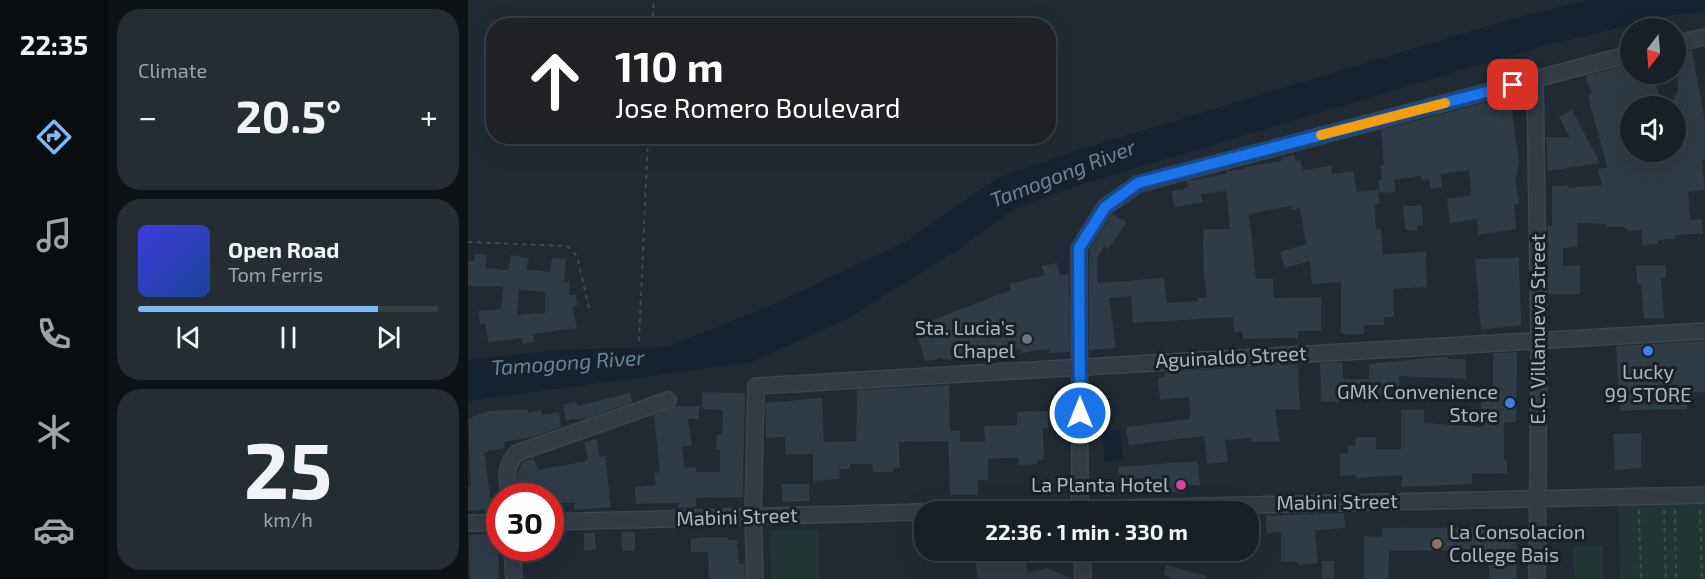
<!DOCTYPE html>
<meta charset="utf-8">
<style>
body{margin:0;font-family:"Exo 2",sans-serif;background:#242d33;color:#f1f3f6;height:100vh;display:flex;flex-direction:column;font-size:22px;white-space:nowrap}
*{box-sizing:border-box;margin:0}
p{font-size:20px;color:#9ea3a7}
.icon{flex:none;width:33px;height:33px;fill:none;stroke:currentColor;stroke-width:2;stroke-linecap:round;stroke-linejoin:round}
.map{position:relative;flex:1;overflow:hidden}
.panel{display:flex;flex-direction:column;gap:9px;padding:9px;background:#0d1215;width:360px}
.panel>*{flex:none}
.guide{position:absolute;left:18px;top:18px;width:570px;height:126px;border-radius:24px;box-shadow:0 6px 24px #0002,0 0 0 2px #363e44;background:#202124;color:#fff;overflow:hidden}
.needle{width:39px;rotate:196deg}
.buttons{position:absolute;left:1152px;top:18px;display:grid;gap:12px}
.buttons a{display:grid;place-items:center;width:66px;height:66px;border-radius:50%;background:#172027;box-shadow:0 6px 24px #0002,0 0 0 2px #363e44;font-size:30px}
.speed{position:absolute;left:18px;top:483px;display:flex;gap:12px;font-size:30px;font-weight:700;text-align:center}
.speed>*{display:grid;place-content:center;width:78px;height:78px;border-radius:50%;background:#172027;box-shadow:0 6px 24px #0002,0 0 0 2px #363e44;line-height:1}
.speed .limit{border:9px solid #d22;background:#fff;color:#111}
.pin{position:absolute;display:grid;place-items:center;width:51px;height:51px;color:#fff;margin:-26px;border-radius:12px;box-shadow:0 3px 9px #0006}
.me{position:absolute;width:66px;margin:-33px;rotate:0deg;stroke-linejoin:round;filter:drop-shadow(0 0 4px #0008)}
.turn{display:flex;align-items:center;gap:21px;height:126px;padding:0 30px;font-size:27px}
.turn .icon{width:78px;height:78px;stroke-width:2.5}
.turn b{display:block;font-size:42px;line-height:51px}
.big{font-size:45px;font-weight:700;line-height:1.1}
.panel .card{flex:1;display:flex;flex-direction:column;justify-content:center;gap:9px;min-width:0;padding:0 21px;border-radius:24px;background:#242d33}
.panel .dial{align-items:center;gap:0}
.dial b{font-size:78px;line-height:1}
.song{display:flex;align-items:center;gap:18px}
.cover{width:72px;height:72px;border-radius:9px;background:linear-gradient(135deg,hsl(240 70% 55%),hsl(220 70% 35%))}
.played{height:6px;border-radius:3px;background:linear-gradient(90deg,#7db9f5 80%,#363e44 80%)}
.keys{display:flex;justify-content:space-around;direction:ltr}
.heat{display:flex;justify-content:space-between;align-items:center;font-size:33px;direction:ltr}
.trip{position:absolute;left:446px;top:501px;width:345px;height:60px;border-radius:24px;background:#172027;box-shadow:0 6px 24px #0002,0 0 0 2px #363e44;font-weight:700;line-height:60px;text-align:center}
main{display:flex;flex:1;min-height:0}
.tabs{display:flex;flex-direction:column;width:108px;justify-content:space-around;align-items:center;background:#090d10;color:#9ea3a7}
.tabs .icon{width:42px;height:42px}
.tabs .on{color:#7db9f5}
.tabs b{font-size:27px;color:#f1f3f6}
.map>svg:first-child{display:block}
.green{fill:#213535}
.water{fill:#132331}
.building{fill:#2e3c48;fill-rule:evenodd}
.lines{fill:none;stroke-linecap:round;stroke-linejoin:round}
.minor-casing{stroke:#3c454e;stroke-width:18}
.path{stroke:#394e4d;stroke-width:2;stroke-dasharray:4.5 4.5;stroke-linecap:butt}
.minor{stroke:#323c45;stroke-width:15}
.route-casing{stroke:#114b97;stroke-width:15}
.route{stroke:#1a73e8;stroke-width:10}
.slow{stroke:#f59e0b;stroke-width:10}
.worship-dot{fill:#6b7280;stroke:#182129;stroke-width:2}
.shop-dot{fill:#3f7fe0;stroke:#182129;stroke-width:2}
.hotel-dot{fill:#d1479c;stroke:#182129;stroke-width:2}
.education-dot{fill:#8d6e63;stroke:#182129;stroke-width:2}
.labels{text-anchor:middle;stroke-width:6;stroke-linejoin:round;paint-order:stroke}
.poi-label{font-size:20px;fill:#acb7c2;stroke:#182129;text-anchor:end}
.street-label{font-size:20px;fill:#acb7c2;stroke:#182129}
.water-label{font-size:21px;font-style:italic;fill:#6485a1;stroke:#182129}
</style>
<main>
<nav class="tabs">
<b>22:35</b>
<svg class="icon on" aria-label="directions" viewBox="0 0 24 24"><path d="M12 3l9 9-9 9-9-9zM9 14v-3h6M13 9l2 2-2 2"/></svg>
<svg class="icon" aria-label="music" viewBox="0 0 24 24"><path d="M9 18V5l10-2v13"/><circle cx="6" cy="18" r="3"/><circle cx="16" cy="16" r="3"/></svg>
<svg class="icon" aria-label="phone" viewBox="0 0 24 24"><path d="M5 4h4l2 5-3 2q2 4 5 5l2-3 5 2v4C11 20 4 13 5 4z"/></svg>
<svg class="icon" aria-label="climate" viewBox="0 0 24 24"><path d="M12 3v18M4 7l16 10M4 17L20 7"/></svg>
<svg class="icon" aria-label="car" viewBox="0 0 24 24"><path d="M5 17H2v-5l4-1 3-4h7l3 4 3 1v5h-3M9 17h6M6 11h13"/><circle cx="7" cy="17" r="2"/><circle cx="17" cy="17" r="2"/></svg>
</nav>
<section class="panel">
<div class="card"><p>Climate</p>
<div class="heat"><a>−</a><b class="big">20.5°</b><a>+</a></div>
</div>
<div class="card">
<div class="song"><i class="cover"></i><div><b>Open Road</b><p>Tom Ferris</p></div></div>
<div class="played"></div>
<div class="keys"><svg class="icon" aria-label="previous" viewBox="0 0 24 24"><path d="M18 5L8 12l10 7zM5 5v14"/></svg><svg class="icon" aria-label="pause" viewBox="0 0 24 24"><path d="M8 5v14M16 5v14"/></svg><svg class="icon" aria-label="next" viewBox="0 0 24 24"><path d="M6 5l10 7-10 7zM19 5v14"/></svg></div>
</div>
<div class="card dial"><b>25</b><p>km/h</p></div>
</section>
<div class="map">
<svg width="1237" height="579" viewBox="0 0 1237 579">
<rect width="100%" height="100%" fill="#1f2a34"/>
<path class="green" d="M1237 500V579H1152L1150 503Z
M350 529 352 579H303L301 530Z
M1135 545 1136 579H1107L1105 546Z"/>
<path class="water" d="M1120 0H1237V12L1205 15 1070 47 611 185 546 209 489 250 381 318 284 362 0 401V360L91 350 199 347 304 305 437 242 529 178 604 152 1047 18Z
M652 430 655 460 637 462 634 432Z"/>
<path class="building" d="M1224 50 1237 123V160H1234L1237 190 1220 192 1222 220 1234 219 1235 234 1207 235V239L1189 240 1190 244 1174 245V230L1160 231 1156 227H1138V224L1109 223 1110 247 1095 248V266L1112 265V294H1080V226H1084V186L1100 185V188L1134 185 1130 170 1139 167 1120 96 1124 93 1117 76 1162 64V74H1182L1197 106H1162V152H1208V130L1215 128 1212 105 1204 106 1210 89 1208 54Z
M1042 96 1051 163 1049 175 1047 176 1051 204H1046L1048 229 1010 235 1009 219 982 223 979 199 1003 195 1001 170 972 174 974 187 963 189 961 179 954 180 953 176 926 180 928 192 912 193 910 180H914L912 165H916L913 130Z
M1104 110 1132 163 1080 171 1078 137H1102L1091 117Z
M826 155 828 161 832 160 835 170 863 166 864 174 885 171 889 192 910 190 912 204H907L908 229H913L915 254 958 252 959 287 925 289 926 317H916V325H896V334H873V282L844 284 842 261 817 268 812 252 838 244 832 208 824 210 823 206 781 214 788 279 805 278 806 298 853 297V331H830V338L775 339 774 331 766 332 765 317 665 323 663 296 641 298 648 348 621 350V251L644 214 659 222 640 249 636 246 629 258 630 283 696 278 699 303 730 301V298L739 297 736 278 735 229H762L759 194 757 191 733 194 735 202 706 207 704 191 720 188 719 181 758 174V171L777 169 776 167 813 161V158Z
M954 205 955 226H949V230H937L935 206Z
M7 254 18 255V268L40 270 43 255 61 259 58 269 82 272 84 258 98 259 96 282H101V295H108L109 306H104L109 328 65 334 66 342 55 344 54 338 20 342 18 324H12L11 311 33 309 35 286H0V261H7ZM51 290 77 292V313L49 315Z
M1051 258 1053 325 1013 330 1007 259Z
M589 263 592 275 601 274 602 352 581 353V349L553 353 552 349 517 353V357L474 360V358L457 361 447 327 543 290 542 284 577 275 574 266Z
M1168 265H1198V278H1193L1196 318 1176 319 1173 284H1169Z
M1237 341V392L1218 393 1219 409 1152 411 1148 346Z
M1049 352 1048 422H1036V460H1039V474L1004 473V484L934 487V475L888 478V475L872 476V454H880V446H888L887 437H908V449H933V410H956V423L1014 427 1013 393H1025V353Z
M980 356V359H998V379L931 376V386H916V395L876 397V402H853L852 363 874 362 875 379H901V364Z
M830 364 832 409H807L812 442H783V438L757 440 760 462 739 464 736 436 661 445 658 427 722 419 721 397 692 400 690 378 697 377V372Z
M481 385 482 431H492V442H517L516 426 549 425V412L580 411V428H575L576 460 569 461V464L551 465V458L520 459V480H510V495H482L480 441 431 442 432 468H425V472H405L404 464H382V469H371L372 479 345 481V454L318 455 317 437 298 438 297 403 354 398 356 442 388 441 389 390Z
M234 392 277 393 275 497 228 498V507L210 508V503L168 504 167 487 188 485 186 473 192 472 186 415 208 406H231V419H220L224 446 214 447 217 468 228 467V472H252V449H248L249 434H254L255 410 234 409Z
M162 393 165 402 120 418 98 420 95 405 109 402V406Z
M59 409 60 413 73 410 74 415 91 412 93 427 65 437 36 442 37 448 16 452 24 509 0 511V487L3 486 0 419 20 411Z
M1173 433V468L1147 470 1145 434Z
M128 439 132 457 137 456 143 507 106 510V503H82V496H51L49 474 55 461 66 459 70 470 118 461 120 458 116 442Z
M730 461 732 485H717V492L678 493V478L651 479 650 467Z
M314 484H341V501L314 502Z
M876 513 877 528 847 530 850 563 830 565V562H813V532L798 533V516Z
M1048 527 1049 579H1021V550L921 551 920 579H896V536L914 537V528Z
M153 532H167V551H154Z
M116 533H127L128 550 116 551Z
M30 534 31 579H2L1 535Z
M239 537H260V540H269L271 564H277V579H241L240 552H223V539Z
M508 559H559V573L579 568 604 579H509Z
M854 561H866V579H854Z
M698 565 739 576 738 579H701V576L695 575Z"/>
<g class="lines">
<g class="minor-casing">
<path id="minor" d="M1208 43 1237 37
M1067 79 1071 340 1069 579
M41 496C39 480 36 466 49 453L200 400
M464 512 1237 495
M612 512 611 248 637 207 670 184 1162 54
M82 522 456 512
M0 523H32
M44 548 46 579
M614 550 615 579
M287 579 285 517 288 386 1237 331"/>
</g>
<path class="path" d="M184 26 186 0
M0 242 99 246 109 256 121 308
M171 341 180 136
M1171 510 1173 579
M1196 510 1198 579
M1207 510 1208 579
M1232 510 1234 579"/>
<use href="#minor" class="minor"/>
</g>
<g class="lines">
<g class="route-casing">
<path id="route" d="M612 413 611 248 637 207 670 183 1045 85"/>
</g>
<use href="#route" class="route"/>
<path class="slow" d="M853 135 977 103"/>
</g>
<circle class="worship-dot" cx="559" cy="339" r="6"/>
<g class="shop-dot">
<circle cx="1180" cy="351" r="6"/>
<circle cx="1042" cy="403" r="6"/>
</g>
<circle class="hotel-dot" cx="713" cy="485" r="6"/>
<circle class="education-dot" cx="969" cy="544" r="6"/>
<g class="labels">
<g class="poi-label">
<text x="547" y="335">Sta. Lucia's<tspan x="547" dy="23">Chapel</tspan></text>
<text x="1180" y="379" text-anchor="middle">Lucky<tspan x="1180" dy="23">99 STORE</tspan></text>
<text x="1030" y="399">GMK Convenience<tspan x="1030" dy="23">Store</tspan></text>
<text x="701" y="492">La Planta Hotel</text>
<text x="981" y="539" text-anchor="start">La Consolacion<tspan x="981" dy="23">College Bais</tspan></text>
</g>
<g class="street-label">
<text transform="translate(1070 329) rotate(-90)" y="7">E.C. Villanueva Street</text>
<text transform="translate(763 357) rotate(-3)" y="7">Aguinaldo Street</text>
<text transform="translate(869 502) rotate(-1)" y="7">Mabini Street</text>
<text transform="translate(269 517) rotate(-2)" y="7">Mabini Street</text>
</g>
<g class="water-label">
<text transform="translate(595 174) rotate(-21)" y="7">Tamogong River</text>
<text transform="translate(100 363) rotate(-4)" y="7">Tamogong River</text>
</g>
</g>
</svg>
<div class="buttons">
<a><svg class="needle" viewBox="-14 -14 28 28"><path d="M0-13l5 13h-10z" fill="#e53935"/><path d="M0 13l5-13h-10z" fill="#9ea3a7"/></svg></a>
<a><svg class="icon" aria-label="sound" viewBox="0 0 24 24"><path d="M4 9h4l5-4v14l-5-4H4zM17 9q2 3 0 6"/></svg></a>
</div>
<div class="speed"><div class="limit">30</div></div>
<div class="pin" style="left:1045px;top:85px;background:#d93025"><svg class="icon" aria-label="arrive" viewBox="0 0 24 24"><path d="M6 21V4h12l-3 4 3 4H6"/></svg></div>
<svg class="me" style="left:612px;top:413px" viewBox="-20 -20 40 40"><circle r="17" fill="#1a73e8" stroke="#fff" stroke-width="3"/><path d="M0-11L8 9 0 5-8 9z" fill="#fff"/></svg>
<div class="trip">22:36 · 1 min · 330 m</div>
<div class="guide">
<div class="turn"><svg class="icon" aria-label="ahead" viewBox="0 0 24 24"><path d="M12 20V5M6 11l6-6 6 6"/></svg><div><b>110 m</b>Jose Romero Boulevard</div></div>
</div>
</div>
</main>
